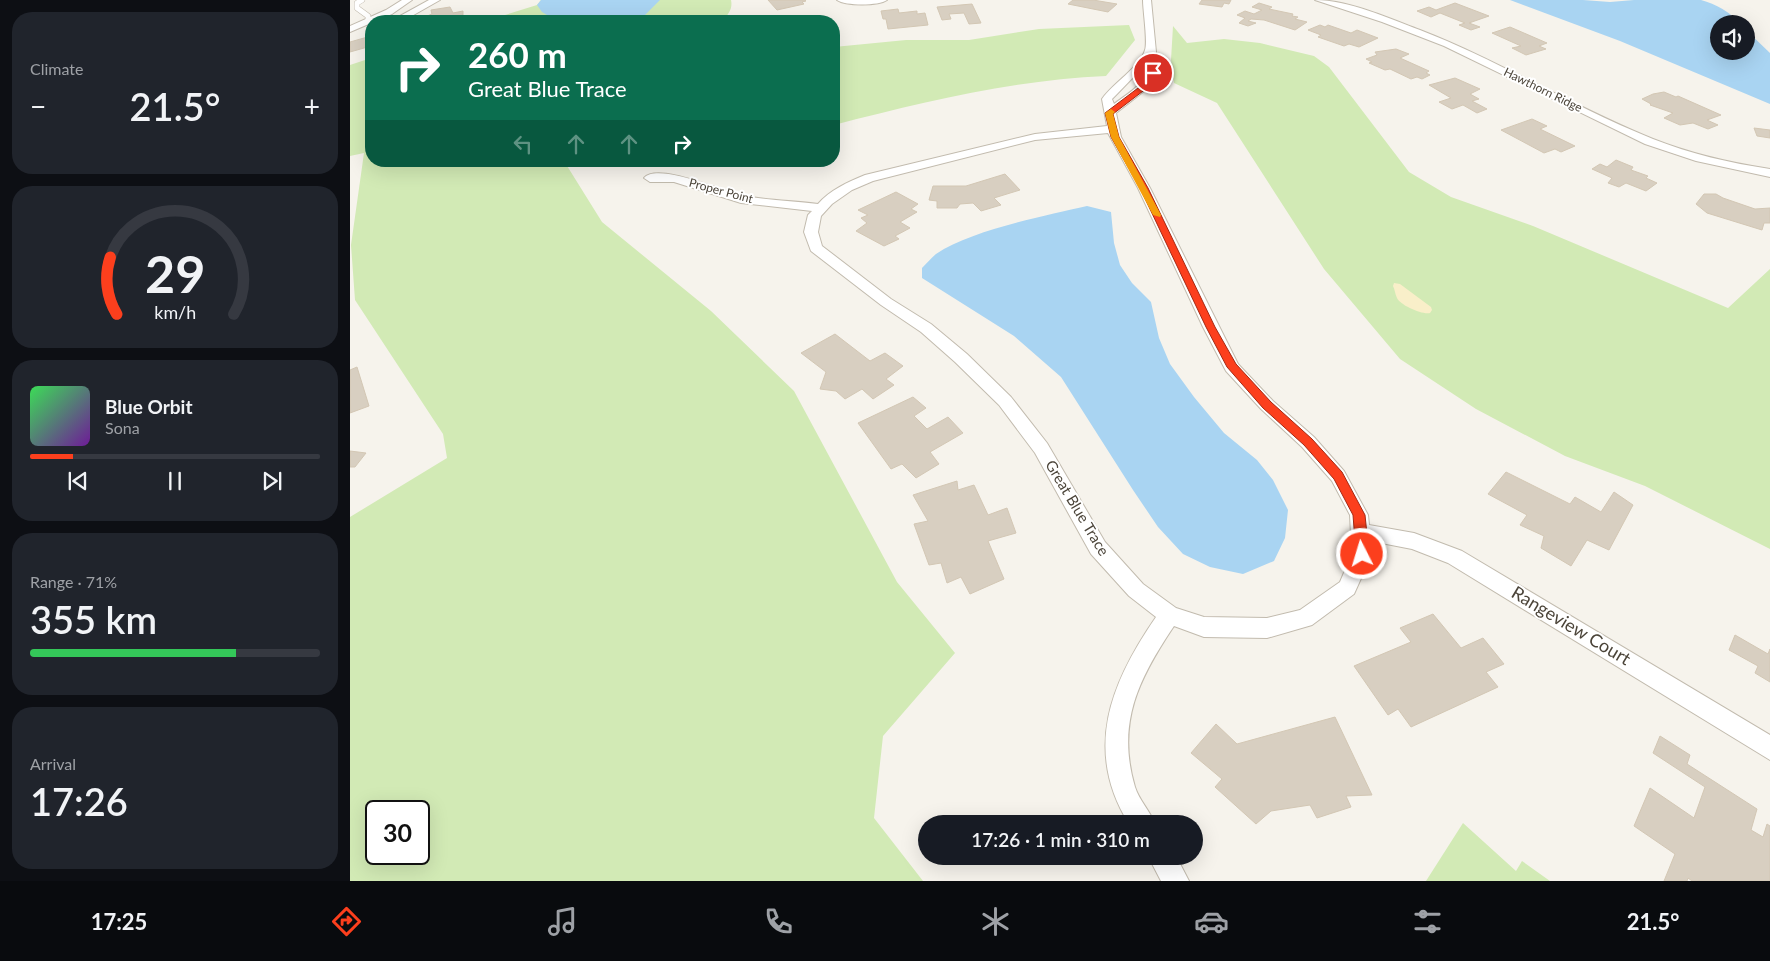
<!DOCTYPE html>
<meta charset="utf-8">
<style>
body{margin:0;font-family:Lato,sans-serif;background:#20242c;color:#f1f3f6;height:100vh;display:flex;flex-direction:column;font-size:19px;white-space:nowrap}
*{box-sizing:border-box;margin:0}
p{font-size:16px;color:#9ea1a6}
.icon{flex:none;width:28px;height:28px;fill:none;stroke:currentColor;stroke-width:2;stroke-linecap:round;stroke-linejoin:round}
.map{position:relative;flex:1;overflow:hidden}
.side{display:flex;flex-direction:column;gap:12px;padding:12px;background:#0d0f14;width:350px}
.side>*{flex:none}
.guide{position:absolute;left:15px;top:15px;width:475px;height:152px;border-radius:20px;box-shadow:0 5px 20px #0002;background:#0b6e4f;color:#fff;overflow:hidden}
.buttons{position:absolute;left:1360px;top:15px;display:grid;gap:10px}
.buttons a{display:grid;place-items:center;width:45px;height:45px;border-radius:50%;background:#171b24;box-shadow:0 5px 20px #0002;font-size:25px}
.speed{position:absolute;left:15px;top:800px;display:flex;gap:10px;font-size:25px;font-weight:700;text-align:center}
.speed>*{display:grid;place-content:center;width:65px;height:65px;border-radius:50%;background:#171b24;box-shadow:0 5px 20px #0002;line-height:1}
.speed .limit{border:2px solid #111;border-radius:8px;background:#fff;color:#111}
.pin{position:absolute;display:grid;place-items:center;width:42px;height:42px;color:#fff;margin:-21px;border:2px solid #fff;border-radius:50%;box-shadow:0 1px 5px #0007}
.me{position:absolute;width:55px;margin:-28px;rotate:355deg;stroke-linejoin:round;filter:drop-shadow(0 0 4px #0008)}
.turn{display:flex;align-items:center;gap:18px;height:105px;padding:0 20px;font-size:22px}
.turn .icon{width:65px;height:65px;stroke-width:2.5}
.turn b{display:block;font-size:35px;line-height:42px}
.lanes{display:flex;align-items:center;height:48px;padding:0 20px;background:#0003;justify-content:center;gap:25px;direction:ltr}
.lanes .off{opacity:.35}
.big{font-size:38px;font-weight:600;line-height:1.1}
.side .tile{flex:1;display:flex;flex-direction:column;justify-content:center;gap:8px;min-width:0;padding:0 18px;border-radius:20px;background:#20242c}
.side .dial{align-items:center;gap:0}
.dial svg{height:130px;overflow:visible;fill:none;stroke:#363941;stroke-width:7;stroke-linecap:round;text-anchor:middle}
.dial text{fill:#f1f3f6;stroke:none}
.song{display:flex;align-items:center;gap:15px}
.cover{width:60px;height:60px;border-radius:8px;background:linear-gradient(135deg,hsl(130 70% 55%),hsl(280 70% 35%))}
.played{height:5px;border-radius:2px;background:linear-gradient(90deg,#fc3f1d 15%,#363941 15%)}
.keys{display:flex;justify-content:space-around;direction:ltr}
.heat{display:flex;justify-content:space-between;align-items:center;font-size:28px;direction:ltr}
.charge{height:8px;border-radius:4px;background:linear-gradient(90deg,#34c759 71%,#363941 0)}
.trip{position:absolute;left:568px;top:815px;width:285px;height:50px;border-radius:25px;background:#171b24;box-shadow:0 5px 20px #0002;font-weight:600;line-height:50px;text-align:center}
.menu{display:flex;height:80px;justify-content:space-around;align-items:center;background:#090b0e;color:#9ea1a6}
.menu .icon{width:35px;height:35px}
.menu .selected{color:#fc3f1d}
.menu b{font-size:22px;color:#f1f3f6}
main{display:flex;flex:1;min-height:0}
.map>svg:first-child{display:block}
.green{fill:#d2eab5;fill-rule:evenodd}
.sand{fill:#f9efc9}
.water{fill:#a9d4f2}
.building{fill:#d8cfc1;stroke:#d3c7b4}
.lines{fill:none;stroke-linecap:round;stroke-linejoin:round}
.lane-casing{stroke:#c2bbae;stroke-width:6}
.street-casing{stroke:#c2bbae;stroke-width:2}
.lane{stroke:#fff;stroke-width:5}
.street{fill:#fff;fill-rule:evenodd}
.route{fill:#fc3f1d;stroke:#a42913}
.slow{fill:#f59e0b}
.labels{text-anchor:middle;stroke-width:4;stroke-linejoin:round;paint-order:stroke}
.far-street-label{font-size:12px;fill:#4b4439;stroke:#fff}
.street-label{font-size:15px;fill:#4b4439;stroke:#fff}
.near-street-label{font-size:18px;fill:#4b4439;stroke:#fff}
</style>
<main>
<section class="side">
<div class="tile"><p>Climate</p>
<div class="heat"><a>−</a><b class="big">21.5°</b><a>+</a></div>
</div>
<div class="tile dial"><svg viewBox="0 0 100 80">
<path d="M14 69A42 42 0 1 1 86 69"/>
<path d="M14 69A42 42 0 0 1 10 34" stroke="#fc3f1d"/>
<text x="50" y="56" font-size="32" font-weight="700">29</text>
<text x="50" y="72" font-size="11">km/h</text>
</svg></div>
<div class="tile">
<div class="song"><i class="cover"></i><div><b>Blue Orbit</b><p>Sona</p></div></div>
<div class="played"></div>
<div class="keys"><svg class="icon" aria-label="previous" viewBox="0 0 24 24"><path d="M18 5L8 12l10 7zM5 5v14"/></svg><svg class="icon" aria-label="pause" viewBox="0 0 24 24"><path d="M8 5v14M16 5v14"/></svg><svg class="icon" aria-label="next" viewBox="0 0 24 24"><path d="M6 5l10 7-10 7zM19 5v14"/></svg></div>
</div>
<div class="tile"><p>Range · 71%</p><b class="big">355 km</b><div class="charge"></div></div>
<div class="tile"><p>Arrival</p><b class="big">17:26</b></div>
</section>
<div class="map">
<svg width="1420" height="881" viewBox="0 0 1420 881">
<rect width="100%" height="100%" fill="#f6f3ec"/>
<path class="green" d="M191 0H381C383 9 378 14 373 21H136L187 5Z
M779 25 785 40 756 76C664 80 573 102 484 125V47L556 40H619L689 29Z
M823 26 837 43 874 39 910 43 964 56 979 67 1059 172 1101 197 1183 226 1378 308 1420 269V549L1295 486 1215 456 1126 409 1050 359 974 269 867 103 824 83 821 60Z
M21 58V161H214L252 222 361 311 444 391 547 582 605 653 533 736 524 818 573 881H0V517L97 458 93 434 5 300 1 245 14 153 0 156V65ZM26 811H69V854H26Z
M1113 823 1166 871 1172 861 1200 881H1076Z"/>
<path class="sand" d="M1044 283 1050 284 1081 307 1082 310 1080 313C1072 315 1050 305 1047 298 1045 294 1045 290 1043 286Z"/>
<path class="water" d="M191 0H310L289 21H207L192 12 187 5Z
M1160 0H1233L1260 2 1284 0H1351C1366 4 1380 12 1391 24H1369V51H1396V30L1420 53V104L1270 41Z
M737 206 761 212 764 243 770 265 782 283 801 302 809 338 820 364 844 397 874 433 907 460 923 480 938 510 935 538 924 561 893 574 860 567 833 554 808 527 783 490 711 377 664 336 572 278V268C577 263 581 258 586 254 622 230 694 216 737 206Z"/>
<path class="building" d="M418 0H455L456 1 452 2 454 4 427 10Z
M723 0H743L767 4 758 12 718 4Z
M852 0H881L879 4 874 3 872 7 849 4Z
M909 3 922 7 919 9 943 14 942 16 948 17 945 19 957 22 945 30 914 20 901 19 898 21 906 23 898 26 889 23 895 18 887 15 895 11 904 14 912 10 902 7Z
M1105 3 1139 16 1119 23 1130 27 1121 30 1109 25 1115 23 1090 13 1081 17 1067 11 1079 7 1086 10Z
M622 4 631 23 619 24 614 13 599 14 601 19 592 20 587 7Z
M100 7 103 13 113 11V15L92 21H65L82 14 81 10Z
M548 9 549 13 567 11V14L575 13 578 25 538 29 536 19H533L531 11Z
M970 25 975 27 978 25 1001 33 1007 30 1028 38 1009 47 999 44 994 46 968 37 971 35 958 30Z
M1160 27 1197 43 1189 46 1196 49 1176 55 1162 48 1171 46 1142 33Z
M21 36V46L0 52V42Z
M1046 49 1059 54 1050 58 1079 71 1076 73 1080 75 1072 79 1067 77 1061 79 1040 69 1035 70 1019 63 1022 62 1016 59 1027 55 1025 52Z
M1105 78 1130 89 1120 94 1129 99 1122 101 1137 109 1127 113 1113 105 1102 109 1089 102 1101 98 1079 85Z
M1314 92 1326 97 1328 96 1371 115 1357 120 1368 125 1358 129 1343 123 1330 125 1314 118 1323 113 1300 105 1301 104 1292 99 1303 94Z
M1182 119 1197 126 1190 129 1225 146 1211 152 1205 149 1194 153 1151 130Z
M1404 128 1420 130V138L1407 136Z
M1266 160 1283 167 1281 170 1298 176 1296 178 1307 183 1296 191 1276 183 1269 187 1258 183 1262 178 1242 169 1250 164 1257 167Z
M655 174 670 190 644 198 651 205 631 211 623 203 610 204 607 208H587V201L579 200 583 186H616Z
M546 192 568 204 561 209 567 212 550 222 560 228 545 236 549 239 534 246 506 231 517 223 511 218 518 215 508 210Z
M1354 194H1366L1373 198 1405 209 1420 208V223H1414L1412 230 1357 213 1346 204Z
M485 334 520 361 535 353 553 366 536 379 544 385 523 399 512 389 495 399 486 391 470 389 476 372 451 353Z
M7 367 19 406 0 413V370Z
M563 397 576 408 564 416 577 429 598 417 613 433 580 452 589 464 566 478 552 464 541 469 508 423Z
M0 451 16 453 5 467H0Z
M1156 472 1220 504 1225 497 1251 512 1264 492 1283 505 1259 550 1237 540 1221 566 1191 548 1194 536 1170 525 1177 515 1138 494Z
M607 481 608 490 624 485 638 515 657 508 666 533 638 541 654 579 620 594 611 577 597 583 591 563 579 565 564 524 578 521 563 495Z
M1083 614 1111 648 1133 638 1154 664 1136 672 1148 687 1061 727 1048 709 1038 715 1004 666 1061 642 1050 628Z
M1385 635 1418 654 1420 649V682L1405 673 1408 666 1379 650Z
M985 717 1022 795 996 796 1001 807 967 818 960 805 921 811 906 824 865 787 872 779 841 753 866 724 887 744Z
M1310 736 1340 755 1337 764 1407 809 1401 830 1413 837 1417 824 1420 826V881H1342L1338 878 1337 881H1314L1325 854 1284 826 1300 788 1344 818 1355 787 1303 753Z"/>
<g class="lines">
<g class="lane-casing">
<path id="lane" d="M12 0 7 3V8L18 16V21"/>
</g>
<g class="street-casing">
<path id="street" d="M52 0H62L42 14 0 32V26L36 10Z
M79 0H90L53 21H41Z
M487 0H537C529 6 495 6 487 0Z
M793 0H801L808 73 798 88 766 113 771 137 800 188 888 364 923 401 964 437 994 471 1018 515 1019 525 1064 533 1112 551 1420 735V760L1098 563 1062 549 1021 541 1022 554 1004 594 962 625 917 638 854 637 824 626C789 678 766 723 785 787 789 800 800 811 805 824H779C733 750 761 682 806 617L779 596 741 554 685 453 649 405 605 362 571 332 531 305 461 251 454 232 458 215 462 211 391 203 324 182H300L294 178C308 162 374 192 394 196 418 200 443 201 468 204 480 190 498 182 515 175L685 134 757 126 752 99C763 83 790 67 795 50 798 42 793 11 793 0ZM797 63C799 83 778 93 764 104L762 99 766 95ZM758 133 788 188 853 327 876 371 911 409 952 447 982 481 1000 515 1002 554 990 582 950 610 917 618 854 617 826 608 793 584 755 542 697 443 661 397 617 354 581 324 541 299 472 246 468 232 471 216 482 204 502 190 523 181 685 140Z
M965 0C998 0 1038 18 1070 30 1150 61 1223 107 1303 139 1341 154 1380 163 1420 169V177L1346 161 1295 144 1094 46 1032 22Z
M798 856H826L839 881H811Z"/>
</g>
<use href="#lane" class="lane"/>
<use href="#street" class="street"/>
</g>
<path class="route" d="M801 71 806 73 797 88 763 114 769 137 798 188 865 327 886 364 921 402 962 439 992 472 1015 515 1019 554 1017 558 1012 559 1008 558 1006 554 1003 515 984 479 954 445 913 408 877 367 856 327 790 188 761 137 755 113 792 85Z"/>
<path class="slow" d="M761 109 765 112 763 114 769 137 811 215 810 217 803 215 761 137 755 113Z"/>
<g class="labels">
<g class="far-street-label">
<text transform="translate(1193 90) rotate(26)" y="4">Hawthorn Ridge</text>
<text transform="translate(371 191) rotate(15)" y="4">Proper Point</text>
</g>
<g class="street-label">
<text transform="translate(727 508) rotate(59)" y="5">Great Blue Trace</text>
</g>
<g class="near-street-label">
<text transform="translate(1221 626) rotate(31)" y="6">Rangeview Court</text>
</g>
</g>
</svg>
<div class="buttons">
<a><svg class="icon" aria-label="sound" viewBox="0 0 24 24"><path d="M4 9h4l5-4v14l-5-4H4zM17 9q2 3 0 6"/></svg></a>
</div>
<div class="speed"><div class="limit">30</div></div>
<div class="pin" style="left:803px;top:73px;background:#d93025"><svg class="icon" aria-label="arrive" viewBox="0 0 24 24"><path d="M6 21V4h12l-3 4 3 4H6"/></svg></div>
<svg class="me" style="left:1012px;top:554px" viewBox="-20 -20 40 40"><circle r="17" fill="#fc3f1d" stroke="#fff" stroke-width="3"/><path d="M0-11L8 9 0 5-8 9z" fill="#fff"/></svg>
<div class="trip">17:26 · 1 min · 310 m</div>
<div class="guide">
<div class="turn"><svg class="icon" aria-label="right" viewBox="0 0 24 24"><path d="M7 20v-9h11M14 6l5 5-5 5"/></svg><div><b>260 m</b>Great Blue Trace</div></div>
<div class="lanes"><svg class="icon off" aria-label="left" viewBox="0 0 24 24"><path d="M17 20v-9H6M10 6l-5 5 5 5"/></svg><svg class="icon off" aria-label="ahead" viewBox="0 0 24 24"><path d="M12 20V5M6 11l6-6 6 6"/></svg><svg class="icon off" aria-label="ahead" viewBox="0 0 24 24"><path d="M12 20V5M6 11l6-6 6 6"/></svg><svg class="icon" aria-label="right" viewBox="0 0 24 24"><path d="M7 20v-9h11M14 6l5 5-5 5"/></svg></div>
</div>
</div>
</main>
<nav class="menu">
<b>17:25</b>
<svg class="icon selected" aria-label="directions" viewBox="0 0 24 24"><path d="M12 3l9 9-9 9-9-9zM9 14v-3h6M13 9l2 2-2 2"/></svg>
<svg class="icon" aria-label="music" viewBox="0 0 24 24"><path d="M9 18V5l10-2v13"/><circle cx="6" cy="18" r="3"/><circle cx="16" cy="16" r="3"/></svg>
<svg class="icon" aria-label="phone" viewBox="0 0 24 24"><path d="M5 4h4l2 5-3 2q2 4 5 5l2-3 5 2v4C11 20 4 13 5 4z"/></svg>
<svg class="icon" aria-label="climate" viewBox="0 0 24 24"><path d="M12 3v18M4 7l16 10M4 17L20 7"/></svg>
<svg class="icon" aria-label="car" viewBox="0 0 24 24"><path d="M5 17H2v-5l4-1 3-4h7l3 4 3 1v5h-3M9 17h6M6 11h13"/><circle cx="7" cy="17" r="2"/><circle cx="17" cy="17" r="2"/></svg>
<svg class="icon" aria-label="filters" viewBox="0 0 24 24"><path d="M4 7h16M4 17h16"/><circle cx="9" cy="7" r="2"/><circle cx="15" cy="17" r="2"/></svg>
<b>21.5°</b>
</nav>
